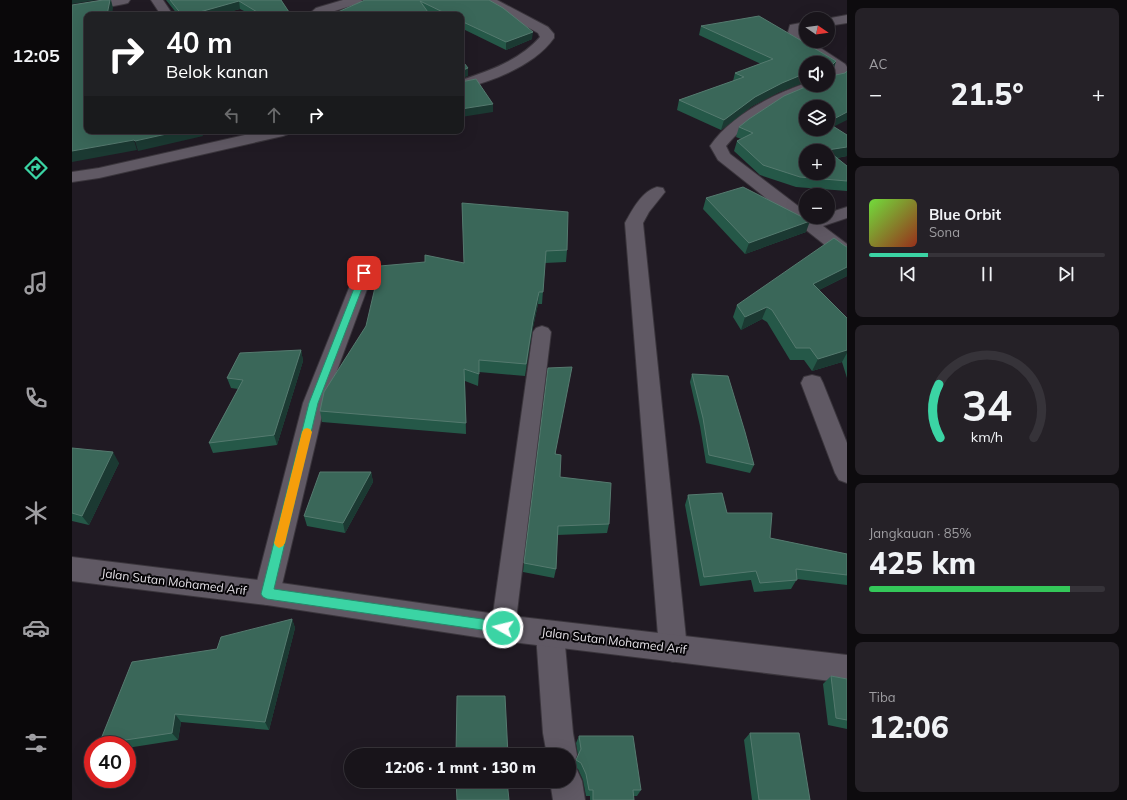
<!DOCTYPE html>
<html lang="id">
<meta charset="utf-8">
<style>
body{margin:0;font-family:Mulish,sans-serif;background:#252127;color:#f1f3f6;height:100vh;display:flex;flex-direction:column;font-size:15px;white-space:nowrap}
*{box-sizing:border-box;margin:0}
p{font-size:13px;color:#9f9ea2}
.icon{flex:none;width:22px;height:22px;fill:none;stroke:currentColor;stroke-width:2;stroke-linecap:round;stroke-linejoin:round}
.map{position:relative;flex:1;overflow:hidden}
.drawer{display:flex;flex-direction:column;gap:8px;padding:8px;background:#0d0b0e;width:280px}
.drawer>*{flex:none}
.guide{position:absolute;left:12px;top:12px;width:380px;height:122px;border-radius:8px;box-shadow:0 4px 16px #0002,0 0 0 1px #363339;background:#202124;color:#fff;overflow:hidden}
.needle{width:26px;rotate:103deg}
.controls{position:absolute;left:727px;top:12px;display:grid;gap:8px}
.controls a{display:grid;place-items:center;width:36px;height:36px;border-radius:50%;background:#18141a;box-shadow:0 4px 16px #0002,0 0 0 1px #363339;font-size:20px}
.speed{position:absolute;left:12px;top:736px;display:flex;gap:8px;font-size:20px;font-weight:700;text-align:center}
.speed>*{display:grid;place-content:center;width:52px;height:52px;border-radius:50%;background:#18141a;box-shadow:0 4px 16px #0002,0 0 0 1px #363339;line-height:1}
.speed .limit{border:6px solid #d22;background:#fff;color:#111}
.pin{position:absolute;display:grid;place-items:center;width:34px;height:34px;color:#fff;margin:-17px;border-radius:8px;box-shadow:0 2px 6px #0006}
.me{position:absolute;width:44px;margin:-22px;rotate:278deg;stroke-linejoin:round;filter:drop-shadow(0 0 3px #0008)}
.turn{display:flex;align-items:center;gap:14px;height:84px;padding:0 16px;font-size:18px}
.turn .icon{width:52px;height:52px;stroke-width:2.5}
.turn b{display:block;font-size:28px;line-height:34px}
.lanes{display:flex;align-items:center;height:38px;padding:0 16px;background:#0003;justify-content:center;gap:20px;direction:ltr}
.lanes .off{opacity:.35}
.big{font-size:30px;font-weight:800;line-height:1.1}
.drawer .tile{flex:1;display:flex;flex-direction:column;justify-content:center;gap:6px;min-width:0;padding:0 14px;border-radius:8px;background:#252127}
.drawer .dial{align-items:center;gap:0}
.dial svg{height:104px;overflow:visible;fill:none;stroke:#363339;stroke-width:7;stroke-linecap:round;text-anchor:middle}
.dial text{fill:#f1f3f6;stroke:none}
.song{display:flex;align-items:center;gap:12px}
.cover{width:48px;height:48px;border-radius:6px;background:linear-gradient(135deg,hsl(100 70% 55%),hsl(10 70% 35%))}
.played{height:4px;border-radius:2px;background:linear-gradient(90deg,#3bd4a4 25%,#363339 25%)}
.keys{display:flex;justify-content:space-around;direction:ltr}
.heat{display:flex;justify-content:space-between;align-items:center;font-size:22px;direction:ltr}
.charge{height:6px;border-radius:3px;background:linear-gradient(90deg,#34c759 85%,#363339 0)}
.trip{position:absolute;left:272px;top:748px;width:232px;height:40px;border-radius:20px;background:#18141a;box-shadow:0 4px 16px #0002,0 0 0 1px #363339;font-weight:800;line-height:40px;text-align:center}
main{display:flex;flex:1;min-height:0}
.dock{display:flex;flex-direction:column;width:72px;justify-content:space-around;align-items:center;background:#0a080a;color:#9f9ea2}
.dock .icon{width:28px;height:28px}
.dock .active{color:#3bd4a4}
.dock b{font-size:18px;color:#f1f3f6}
.map>svg:first-child{display:block}
.lines{fill:none;stroke-linecap:round;stroke-linejoin:round}
.service-casing{stroke:#3a353c;stroke-width:2}
.minor-casing{stroke:#3a353c;stroke-width:2}
.tertiary-casing{stroke:#3a353c;stroke-width:2}
.service{fill:#605964;fill-rule:evenodd}
.minor{fill:#605964;fill-rule:evenodd}
.tertiary{fill:#605964;fill-rule:evenodd}
.wall{fill:#255848}
.shaded-wall{fill:#1b3932}
.building{fill:#3a6759;stroke:#557a6f;fill-rule:evenodd}
.route{fill:#3bd4a4;stroke:#268a6b}
.slow{fill:#f59e0b}
.labels{text-anchor:middle;stroke-width:4;stroke-linejoin:round;paint-order:stroke}
.near-street-label{font-size:12px;fill:#e5e1e7;stroke:#080609}
</style>
<main>
<nav class="dock">
<b>12:05</b>
<svg class="icon active" aria-label="directions" viewBox="0 0 24 24"><path d="M12 3l9 9-9 9-9-9zM9 14v-3h6M13 9l2 2-2 2"/></svg>
<svg class="icon" aria-label="music" viewBox="0 0 24 24"><path d="M9 18V5l10-2v13"/><circle cx="6" cy="18" r="3"/><circle cx="16" cy="16" r="3"/></svg>
<svg class="icon" aria-label="phone" viewBox="0 0 24 24"><path d="M5 4h4l2 5-3 2q2 4 5 5l2-3 5 2v4C11 20 4 13 5 4z"/></svg>
<svg class="icon" aria-label="climate" viewBox="0 0 24 24"><path d="M12 3v18M4 7l16 10M4 17L20 7"/></svg>
<svg class="icon" aria-label="car" viewBox="0 0 24 24"><path d="M5 17H2v-5l4-1 3-4h7l3 4 3 1v5h-3M9 17h6M6 11h13"/><circle cx="7" cy="17" r="2"/><circle cx="17" cy="17" r="2"/></svg>
<svg class="icon" aria-label="filters" viewBox="0 0 24 24"><path d="M4 7h16M4 17h16"/><circle cx="9" cy="7" r="2"/><circle cx="15" cy="17" r="2"/></svg>
</nav>
<div class="map">
<svg width="775" height="800" viewBox="0 0 775 800">
<rect width="100%" height="100%" fill="#201a23"/>
<g class="lines">
<g class="service-casing">
<path id="service" d="M470 326 476 328 479 332 443 628 439 636 431 639 423 636 419 628 461 332 464 328Z"/>
</g>
<g class="minor-casing">
<path id="minor" d="M33 0H58L56 3 52 4 0 14V6Z
M79 0H91L101 15H89Z
M271 0H290L288 3 250 15H236L244 8Z
M410 0H425L476 27 482 34V38C462 66 421 81 389 89V80C417 71 448 60 468 37L466 33 412 3Z
M775 15V23L756 26V19H753Z
M734 22V30L729 31 734 37V41H738L773 64 775 67V76L769 81 756 84V76L763 72 762 69 756 65V63H753L729 47 716 32 718 25Z
M734 83V85H748L746 88C713 100 676 119 654 146L658 154 734 212V217H756V213L775 207V218L751 226 775 244V259L768 257 646 160 638 146C659 115 700 95 734 83Z
M191 131H219L216 134 211 136 27 178 0 182V172L27 168Z
M585 187 591 188 593 192 577 212 571 223 615 648 611 658 601 662 591 658 587 648 553 223C560 210 570 191 585 187Z
M290 259 297 261 301 273 253 403 208 593 204 602 195 605 186 602 182 593 231 403 283 273 281 265 283 261Z
M740 375 748 377 751 383 775 443V483L767 480 763 473 729 383 732 377Z
M478 621 488 625 492 634 501 733 505 755 501 766 498 767 505 770 510 781 513 800H481L478 781H497V755H475L471 733 464 634 468 625Z"/>
</g>
<g class="tertiary-casing">
<path id="tertiary" d="M0 557 195 581 431 615 775 655V683L431 641 195 605 0 581Z"/>
</g>
<use href="#service" class="service"/>
<use href="#minor" class="minor"/>
<use href="#tertiary" class="tertiary"/>
</g>
<path class="wall" d="M94 0H209L219 15H180L168 9 145 15H106Z
M293 0H417L460 39 434 50 389 28V15H363L355 11Z
M629 26 764 61 761 71 758 73 762 127 775 156 765 158 775 166V191L724 187 688 175 662 151 665 141 669 139 664 137 667 127 756 85V63H734V82H733L707 92 680 106 649 130 605 110 607 100 661 81 663 73 689 64 627 35Z
M634 198 734 232 673 254 631 209Z
M390 203 495 250 494 262 473 263 470 304H466L460 332 453 376 407 372 406 386 393 381 394 434 250 422 248 411 294 326 392 263Z
M773 246 775 247V276L747 290 775 318V378L770 362 740 371 732 360H718L695 322 690 319 669 330 661 317 665 305Z
M229 350 231 361 205 445 141 453 137 443 166 389 159 388 155 378Z
M620 374 682 465 678 473 634 463 628 426 618 382Z
M475 378 484 454 488 477 537 524 535 533 485 535 484 569 482 578 451 572Z
M0 448 47 463 17 525 0 521Z
M299 472 301 482 273 533 235 526 232 516Z
M616 495 655 513 698 538 775 554V585L725 579 719 589 682 592 679 580 628 586 613 505Z
M220 619 223 628 197 730 109 722 106 740 55 748V745H28L27 744 145 649Z
M759 676 775 679V729L756 725 751 684Z
M678 733 738 800H680L672 740Z
M507 736 569 790 565 796H561L562 800H518V796H514L511 780 506 769 502 767 506 755 504 743Z"/>
<path class="shaded-wall" d="M0 0H25L0 4Z
M38 0H39L41 8 40 15H35Z
M167 1 168 9 145 15H117Z
M461 32 460 39 434 50V42Z
M764 61 761 71 756 75 758 67Z
M396 68V76L389 79V71Z
M734 73 733 82 707 92 680 106 649 130 652 120 683 97 710 83Z
M421 104V112L389 117V109Z
M775 112V120L751 132 756 129V122Z
M108 131H129L131 136 66 151 63 141Z
M62 140 65 150 0 162V151Z
M775 147V156L756 159 755 150Z
M738 221 734 232 673 254 677 243Z
M775 267V276L735 296 741 284Z
M467 292 466 304 460 332 453 376 461 320Z
M695 307 690 319 669 330 673 317Z
M229 350 231 361 205 445 202 435Z
M775 350V353L770 362 740 371 746 359Z
M41 452 47 463 17 525 10 516Z
M299 472 301 482 273 533 271 523Z
M220 619 223 628 197 730 193 722Z
M103 714 109 722 106 740 100 733Z"/>
<path class="building" d="M31 0H38L35 15H15V57L12 58 15 61V131H108L63 141 62 140 0 151V5Z
M98 0H209L219 15H190L167 1 117 15H110Z
M293 0H417L431 8 461 32 434 42 389 21V15H377L348 1 358 15H259Z
M687 16 764 61 758 67 759 76 773 73 775 71V112L756 122V107H734V129H756V123L775 135V147L755 150 775 166V181L728 177 691 165 665 141 681 133 667 127 677 119 712 96 738 85H756V63H734V73L710 83 683 97 652 120 607 100 672 77 663 73 701 59 629 26ZM734 151H756V173H734Z
M389 59 396 68 389 71Z
M404 79 421 104 389 109V82Z
M671 187 738 221 677 243 634 198Z
M390 203 496 212 495 250 474 251 471 292H467L461 320 454 364 407 360V374L392 369 394 423 248 411 252 392 294 326 308 266 353 262V255L392 263Z
M762 238 773 246 775 247V267L741 284 775 318V350L746 359 738 348H724L700 310 695 307 673 317 665 305Z
M229 350 202 435 137 443 171 380 155 378 168 353Z
M500 367 483 454 489 455 488 477 539 483 537 524 486 526 484 569 452 563 476 368Z
M620 374 656 376 673 432 682 465 637 455 631 418Z
M0 448 41 452 10 516 0 513Z
M248 472H299L271 523 232 516Z
M650 493 655 513H700L698 538 775 554V575L724 569 725 580 688 583 684 571 632 577 616 495Z
M220 619 193 722 103 714 100 733 27 744 60 662 145 649 149 637Z
M759 676 775 679V720L764 718Z
M385 696H433L436 755H384Z
M678 733H727L738 800H687Z
M507 736H561L569 790H561L562 800H521V790H517L514 774 509 763 504 760 509 749Z
M384 781H435L437 800H385Z"/>
<path class="route" d="M292 270 296 273 246 403 202 589 431 622 435 624 436 628 435 632 431 633 195 599 191 597 189 594 237 403 288 273Z"/>
<path class="slow" d="M235 428 238 429 240 432 213 543 211 546 207 548 204 546 202 543 230 432 232 429Z"/>
<g class="labels">
<g class="near-street-label">
<text transform="translate(102 582) rotate(7)" y="4">Jalan Sutan Mohamed Arif</text>
<text transform="translate(542 641) rotate(7)" y="4">Jalan Sutan Mohamed Arif</text>
</g>
</g>
</svg>
<div class="controls">
<a><svg class="needle" viewBox="-14 -14 28 28"><path d="M0-13l5 13h-10z" fill="#e53935"/><path d="M0 13l5-13h-10z" fill="#9f9ea2"/></svg></a>
<a><svg class="icon" aria-label="sound" viewBox="0 0 24 24"><path d="M4 9h4l5-4v14l-5-4H4zM17 9q2 3 0 6"/></svg></a>
<a><svg class="icon" aria-label="layers" viewBox="0 0 24 24"><path d="M12 4l9 5-9 5-9-5zM3 14l9 5 9-5"/></svg></a>
<a>+</a>
<a>−</a>
</div>
<div class="speed"><div class="limit">40</div></div>
<div class="pin" style="left:292px;top:273px;background:#d93025"><svg class="icon" aria-label="arrive" viewBox="0 0 24 24"><path d="M6 21V4h12l-3 4 3 4H6"/></svg></div>
<svg class="me" style="left:431px;top:628px" viewBox="-20 -20 40 40"><circle r="17" fill="#3bd4a4" stroke="#fff" stroke-width="3"/><path d="M0-11L8 9 0 5-8 9z" fill="#fff"/></svg>
<div class="trip">12:06 · 1 mnt · 130 m</div>
<div class="guide">
<div class="turn"><svg class="icon" aria-label="right" viewBox="0 0 24 24"><path d="M7 20v-9h11M14 6l5 5-5 5"/></svg><div><b>40 m</b>Belok kanan</div></div>
<div class="lanes"><svg class="icon off" aria-label="left" viewBox="0 0 24 24"><path d="M17 20v-9H6M10 6l-5 5 5 5"/></svg><svg class="icon off" aria-label="ahead" viewBox="0 0 24 24"><path d="M12 20V5M6 11l6-6 6 6"/></svg><svg class="icon" aria-label="right" viewBox="0 0 24 24"><path d="M7 20v-9h11M14 6l5 5-5 5"/></svg></div>
</div>
</div>
<section class="drawer">
<div class="tile"><p>AC</p>
<div class="heat"><a>−</a><b class="big">21.5°</b><a>+</a></div>
</div>
<div class="tile">
<div class="song"><i class="cover"></i><div><b>Blue Orbit</b><p>Sona</p></div></div>
<div class="played"></div>
<div class="keys"><svg class="icon" aria-label="previous" viewBox="0 0 24 24"><path d="M18 5L8 12l10 7zM5 5v14"/></svg><svg class="icon" aria-label="pause" viewBox="0 0 24 24"><path d="M8 5v14M16 5v14"/></svg><svg class="icon" aria-label="next" viewBox="0 0 24 24"><path d="M6 5l10 7-10 7zM19 5v14"/></svg></div>
</div>
<div class="tile dial"><svg viewBox="0 0 100 80">
<path d="M14 69A42 42 0 1 1 86 69"/>
<path d="M14 69A42 42 0 0 1 13 28" stroke="#3bd4a4"/>
<text x="50" y="56" font-size="32" font-weight="700">34</text>
<text x="50" y="72" font-size="11">km/h</text>
</svg></div>
<div class="tile"><p>Jangkauan · 85%</p><b class="big">425 km</b><div class="charge"></div></div>
<div class="tile"><p>Tiba</p><b class="big">12:06</b></div>
</section>
</main>
